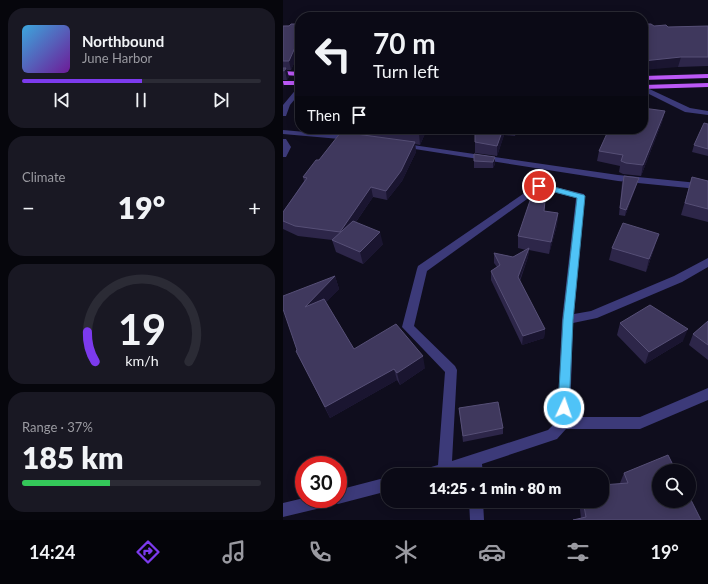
<!DOCTYPE html>
<meta charset="utf-8">
<style>
body{margin:0;font-family:Lato,sans-serif;background:#191823;color:#f1f3f6;height:100vh;display:flex;flex-direction:column;font-size:15px;white-space:nowrap}
*{box-sizing:border-box;margin:0}
p{font-size:13px;color:#9a9aa1}
.icon{flex:none;width:22px;height:22px;fill:none;stroke:currentColor;stroke-width:2;stroke-linecap:round;stroke-linejoin:round}
.map{position:relative;flex:1;overflow:hidden}
.sheet{display:flex;flex-direction:column;gap:8px;padding:8px;background:#06060c;width:283px}
.sheet>*{flex:none}
.banner{position:absolute;left:12px;top:12px;width:353px;height:122px;border-radius:16px;box-shadow:0 2px 10px #0003,0 0 0 1px #2b2b35;background:#0b0a16;color:#f1f3f6;overflow:hidden}
.controls{position:absolute;left:369px;top:464px;display:grid;gap:8px}
.controls a{display:grid;place-items:center;width:44px;height:44px;border-radius:50%;background:#0b0a16;box-shadow:0 2px 10px #0003,0 0 0 1px #2b2b35;font-size:20px}
.speed{position:absolute;left:12px;top:456px;display:flex;gap:8px;font-size:20px;font-weight:700;text-align:center}
.speed>*{display:grid;place-content:center;width:52px;height:52px;border-radius:50%;background:#0b0a16;box-shadow:0 2px 10px #0003,0 0 0 1px #2b2b35;line-height:1}
.speed .limit{border:6px solid #d22;background:#fff;color:#111}
.pin{position:absolute;display:grid;place-items:center;width:34px;height:34px;color:#fff;margin:-17px;border:2px solid #fff;border-radius:50%;box-shadow:0 1px 4px #0007}
.me{position:absolute;width:44px;margin:-22px;rotate:3deg;stroke-linejoin:round;filter:drop-shadow(0 0 3px #0008)}
.turn{display:flex;align-items:center;gap:14px;height:84px;padding:0 12px;font-size:18px}
.turn .icon{width:52px;height:52px;stroke-width:2.5}
.turn b{display:block;font-size:28px;line-height:34px}
.then{display:flex;align-items:center;height:38px;padding:0 12px;background:#0003;gap:8px;font-size:15px}
.big{font-size:30px;font-weight:800;line-height:1.1}
.sheet .widget{flex:1;display:flex;flex-direction:column;justify-content:center;gap:6px;min-width:0;padding:0 14px;border-radius:16px;background:#191823}
.sheet .dial{align-items:center;gap:0}
.dial svg{height:104px;overflow:visible;fill:none;stroke:#2b2b35;stroke-width:7;stroke-linecap:round;text-anchor:middle}
.dial text{fill:#f1f3f6;stroke:none}
.song{display:flex;align-items:center;gap:12px}
.cover{width:48px;height:48px;border-radius:6px;background:linear-gradient(135deg,hsl(200 70% 55%),hsl(280 70% 35%))}
.played{height:4px;border-radius:2px;background:linear-gradient(90deg,#7c3aed 50%,#2b2b35 50%)}
.keys{display:flex;justify-content:space-around;direction:ltr}
.heat{display:flex;justify-content:space-between;align-items:center;font-size:22px;direction:ltr}
.charge{height:6px;border-radius:3px;background:linear-gradient(90deg,#34c759 37%,#2b2b35 0)}
.trip{position:absolute;left:98px;top:468px;width:228px;height:40px;border-radius:16px;background:#0b0a16;box-shadow:0 2px 10px #0003,0 0 0 1px #2b2b35;font-weight:800;line-height:40px;text-align:center}
.tabs{display:flex;height:64px;justify-content:space-around;align-items:center;background:#040409;color:#9a9aa1}
.tabs .icon{width:28px;height:28px}
.tabs .on{color:#7c3aed}
.tabs b{font-size:18px;color:#f1f3f6}
main{display:flex;flex:1;min-height:0}
.map>svg:first-child{display:block}
.lines{fill:none;stroke-linecap:round;stroke-linejoin:round}
.minor{fill:#3c3a79;fill-rule:evenodd}
.major{fill:#bb58f6;fill-rule:evenodd}
.wall{fill:#2d2649}
.shaded-wall{fill:#1a1530}
.building{fill:#3f385d;stroke:#564f76}
.route{fill:#4fc3f7;stroke:#337fa1}
</style>
<main>
<section class="sheet">
<div class="widget">
<div class="song"><i class="cover"></i><div><b>Northbound</b><p>June Harbor</p></div></div>
<div class="played"></div>
<div class="keys"><svg class="icon" aria-label="previous" viewBox="0 0 24 24"><path d="M18 5L8 12l10 7zM5 5v14"/></svg><svg class="icon" aria-label="pause" viewBox="0 0 24 24"><path d="M8 5v14M16 5v14"/></svg><svg class="icon" aria-label="next" viewBox="0 0 24 24"><path d="M6 5l10 7-10 7zM19 5v14"/></svg></div>
</div>
<div class="widget"><p>Climate</p>
<div class="heat"><a>−</a><b class="big">19°</b><a>+</a></div>
</div>
<div class="widget dial"><svg viewBox="0 0 100 80">
<path d="M14 69A42 42 0 1 1 86 69"/>
<path d="M14 69A42 42 0 0 1 8 46" stroke="#7c3aed"/>
<text x="50" y="56" font-size="32" font-weight="700">19</text>
<text x="50" y="72" font-size="11">km/h</text>
</svg></div>
<div class="widget"><p>Range · 37%</p><b class="big">185 km</b><div class="charge"></div></div>
</section>
<div class="map">
<svg width="425" height="520" viewBox="0 0 425 520">
<rect width="100%" height="100%" fill="#0f0d1d"/>
<g class="lines">
<path class="minor" d="M17 86V93L7 105 3 116H0V105L15 87Z
M360 86 407 108 425 111V115L402 112 360 91Z
M0 130 68 136 72 138 68 140 0 134Z
M0 139H3L8 147 3 157H0Z
M116 143 335 175 425 184V190L335 181 119 147H116Z
M256 183 301 194 302 196 291 314 308 311 391 276 425 258V267L399 282 314 318 290 323 287 417H357L425 388V400L357 429H283L274 439 199 464 200 475H186V469L167 475H136L138 470 155 465 162 372 119 327 134 269 135 266ZM258 189 293 198 279 320 274 421 265 430 169 461 174 370 172 366 131 326 144 271Z
M105 477V491L55 504 52 503 46 506 0 517V503L21 498V499H55V490Z
M186 501H200L201 520H187Z"/>
<path class="major" d="M0 71 17 72V76L0 75Z
M425 74V78L360 80V76Z
M0 81H17V85H0Z
M425 83V87L360 89V85Z"/>
</g>
<path class="wall" d="M17 24V52H16L8 70H4L6 77 4 80H0V26Z
M371 26 385 27 425 26V66L395 67Z
M17 108V125H15L12 115Z
M382 111 379 122 358 176 340 174 336 172 337 166 314 161 316 151Z
M425 124V156L409 152 411 145Z
M59 129H144L137 145 132 144 133 152 119 181 104 200 90 197 73 222 100 244 80 264 53 252 49 240 15 236 0 229V212L21 181 20 177 36 160 65 133 64 129Z
M180 129H234L232 136 221 135 214 156 192 153V131Z
M212 157V164L210 168H191V161Z
M341 176 356 178 354 184 342 216 336 215 339 183Z
M409 177 425 181V222L398 215Z
M261 211 275 213 274 225 266 254 246 250 245 257 237 281 262 329 261 338 239 345 208 280V271L214 267 211 263V253L230 257 243 250 235 248V236Z
M372 246 363 272 326 260 329 248Z
M52 276 56 289 43 302 71 349 142 368 117 385 114 380 47 418 13 351 14 350Z
M425 321V360L406 345 410 334Z
M337 323 400 341 362 364 334 335Z
M176 408 220 428V434L180 442Z
M341 473 418 520 298 518 296 501H319L337 483Z"/>
<path class="shaded-wall" d="M14 43 16 52 8 70 6 61Z
M363 53 398 57 395 67 360 70V54Z
M3 68 6 77 4 80 2 70Z
M0 82 1 86 0 89Z
M382 111 379 122 358 176 360 165Z
M138 129H144L137 145 136 134Z
M220 129H222L221 135 214 156V146Z
M232 129H234L232 136Z
M132 142 133 152 119 181 104 200 103 191Z
M212 157V164L210 168V162Z
M356 178 354 184 342 216 343 210Z
M88 187 90 197 59 242 57 232Z
M275 213 274 225 266 254 268 242Z
M97 232 100 244 80 264 77 252Z
M376 234 372 246 363 272 366 259Z
M246 248 245 257 234 287 235 277Z
M52 276 56 289 27 319 22 307Z
M262 329 261 338 239 345 240 336Z
M405 329 400 341 362 364 366 352Z
M140 356 142 368 117 385 114 373Z
M111 369 114 380 47 418 42 407Z"/>
<path class="building" d="M208 14 209 17H121Z
M8 24H17V43H14L6 61H0V26H6Z
M360 24H368L371 26 383 25 385 27 425 26V57H398L360 61 363 53 360 54Z
M0 68H3L2 70 0 71Z
M17 108V116L12 115Z
M360 108 382 111 360 165 343 163 338 161 340 155 316 151 326 129H360Z
M421 123 425 124V149L411 145Z
M96 129H138L136 134Z
M192 129H220L214 146 192 142Z
M58 132 132 142 118 171 103 191 88 187 57 232 12 226 0 221V212L24 178 20 177 33 160H36Z
M191 154 212 157 210 162 191 161Z
M341 176 356 178 343 210 337 208Z
M409 177 425 181V209L402 203Z
M259 179 264 180 261 211 275 213 268 242 235 236 253 183Z
M70 221 97 232 77 252 49 240Z
M340 223 376 234 366 259 329 248Z
M246 248 235 277 262 329 240 336 208 271 217 265 211 253 230 257Z
M52 276 22 307 41 299 71 349 113 324 140 356 114 373 111 369 42 407 13 351 14 350 0 309V296Z
M367 305 405 329 366 352 337 323Z
M425 321V345L410 334Z
M215 402 220 428 180 436 176 408Z
M385 455 393 471H376V501H406V496L418 520H290L303 517 300 501H319V485L345 483 341 473Z"/>
<path class="route" d="M256 183 301 195 302 196 290 320 286 408 285 412 281 413 277 412 275 408 280 320 294 198 253 187V184Z"/>
</svg>
<div class="controls">
<a><svg class="icon" aria-label="search" viewBox="0 0 24 24"><circle cx="10" cy="10" r="6"/><path d="M15 15l6 6"/></svg></a>
</div>
<div class="speed"><div class="limit">30</div></div>
<div class="pin" style="left:256px;top:186px;background:#d93025"><svg class="icon" aria-label="arrive" viewBox="0 0 24 24"><path d="M6 21V4h12l-3 4 3 4H6"/></svg></div>
<svg class="me" style="left:281px;top:408px" viewBox="-20 -20 40 40"><circle r="17" fill="#4fc3f7" stroke="#fff" stroke-width="3"/><path d="M0-11L8 9 0 5-8 9z" fill="#fff"/></svg>
<div class="trip">14:25 · 1 min · 80 m</div>
<div class="banner">
<div class="turn"><svg class="icon" aria-label="left" viewBox="0 0 24 24"><path d="M17 20v-9H6M10 6l-5 5 5 5"/></svg><div><b>70 m</b>Turn left</div></div>
<div class="then">Then<svg class="icon" aria-label="arrive" viewBox="0 0 24 24"><path d="M6 21V4h12l-3 4 3 4H6"/></svg></div>
</div>
</div>
</main>
<nav class="tabs">
<b>14:24</b>
<svg class="icon on" aria-label="directions" viewBox="0 0 24 24"><path d="M12 3l9 9-9 9-9-9zM9 14v-3h6M13 9l2 2-2 2"/></svg>
<svg class="icon" aria-label="music" viewBox="0 0 24 24"><path d="M9 18V5l10-2v13"/><circle cx="6" cy="18" r="3"/><circle cx="16" cy="16" r="3"/></svg>
<svg class="icon" aria-label="phone" viewBox="0 0 24 24"><path d="M5 4h4l2 5-3 2q2 4 5 5l2-3 5 2v4C11 20 4 13 5 4z"/></svg>
<svg class="icon" aria-label="climate" viewBox="0 0 24 24"><path d="M12 3v18M4 7l16 10M4 17L20 7"/></svg>
<svg class="icon" aria-label="car" viewBox="0 0 24 24"><path d="M5 17H2v-5l4-1 3-4h7l3 4 3 1v5h-3M9 17h6M6 11h13"/><circle cx="7" cy="17" r="2"/><circle cx="17" cy="17" r="2"/></svg>
<svg class="icon" aria-label="filters" viewBox="0 0 24 24"><path d="M4 7h16M4 17h16"/><circle cx="9" cy="7" r="2"/><circle cx="15" cy="17" r="2"/></svg>
<b>19°</b>
</nav>
